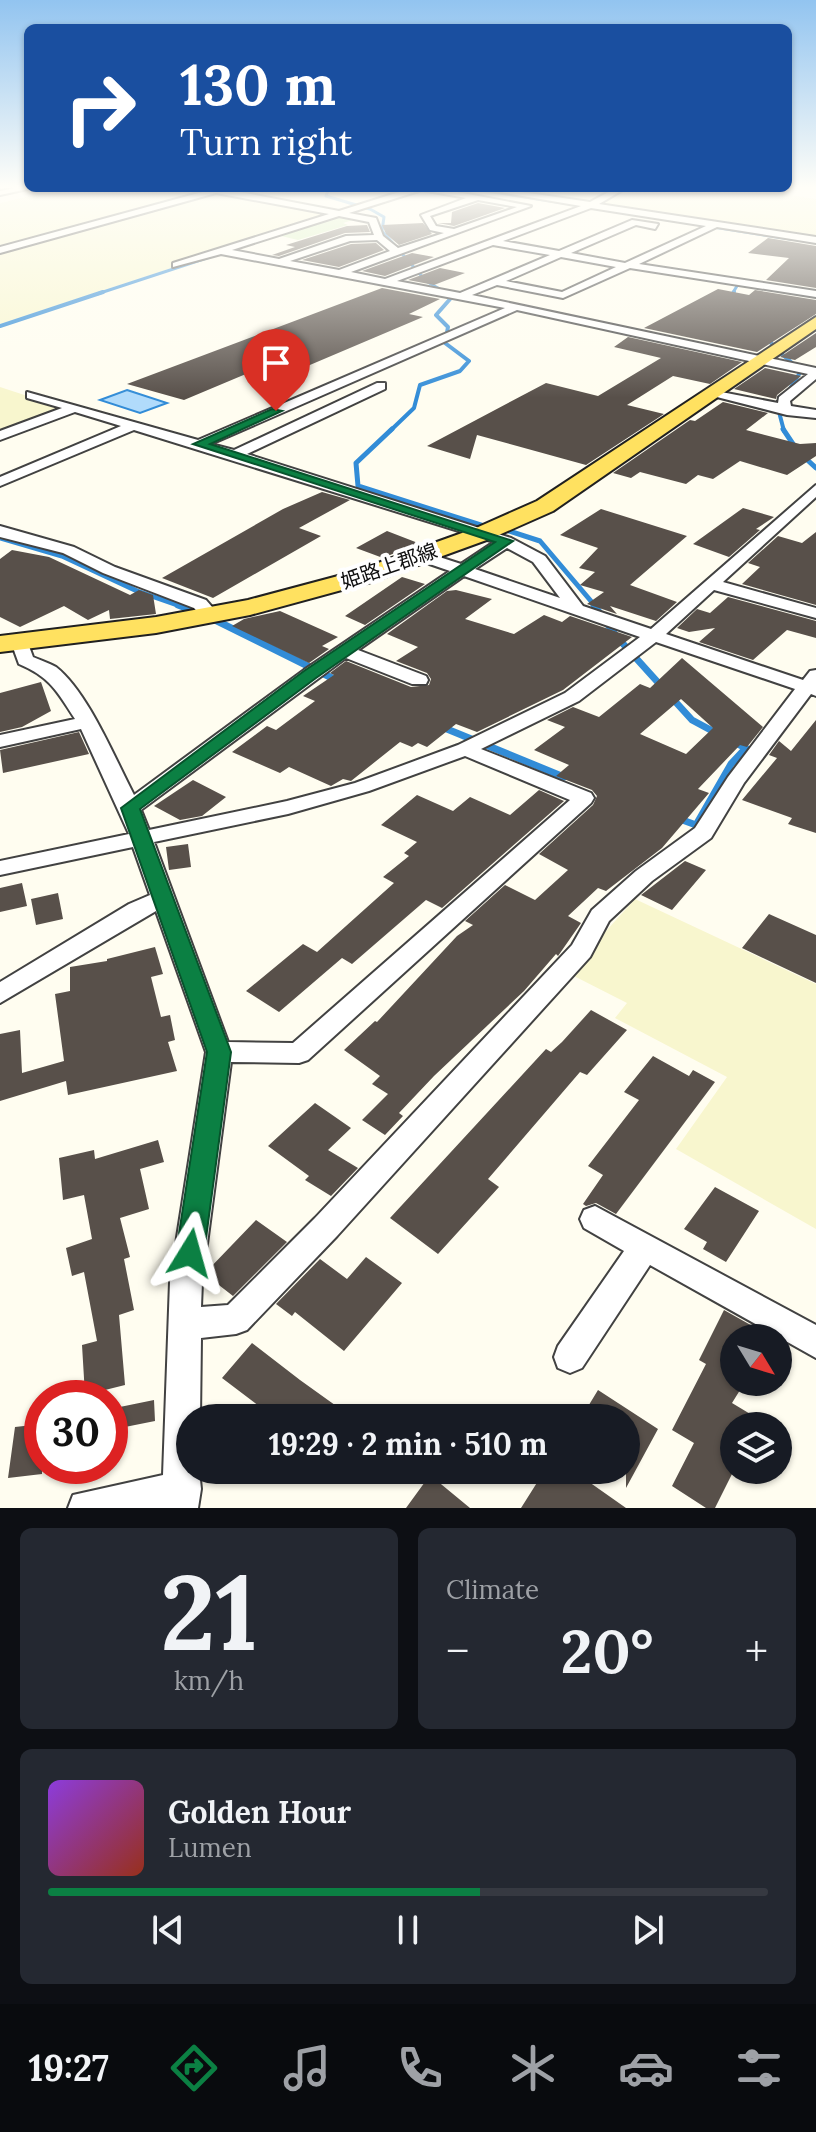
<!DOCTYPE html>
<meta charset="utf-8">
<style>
body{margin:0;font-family:Lora,"Noto Sans JP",serif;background:#242831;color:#f1f3f6;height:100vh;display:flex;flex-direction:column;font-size:30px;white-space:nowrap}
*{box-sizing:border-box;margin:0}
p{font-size:26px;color:#9ea1a6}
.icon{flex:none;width:44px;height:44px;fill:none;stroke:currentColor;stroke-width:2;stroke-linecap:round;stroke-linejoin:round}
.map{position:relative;height:1508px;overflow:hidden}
.side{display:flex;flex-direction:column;gap:20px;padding:20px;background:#0d0f14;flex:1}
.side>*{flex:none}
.hud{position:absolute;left:24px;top:24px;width:768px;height:168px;border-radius:12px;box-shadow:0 2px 6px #0004;background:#1a4fa0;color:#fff;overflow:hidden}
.needle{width:52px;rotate:128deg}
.controls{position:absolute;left:720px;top:1324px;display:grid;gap:16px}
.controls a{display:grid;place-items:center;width:72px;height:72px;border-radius:50%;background:#171b24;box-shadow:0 2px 6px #0004;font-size:40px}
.speed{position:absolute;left:24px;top:1380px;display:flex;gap:16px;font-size:40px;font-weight:700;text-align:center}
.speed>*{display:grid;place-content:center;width:104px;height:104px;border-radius:50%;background:#171b24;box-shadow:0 2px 6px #0004;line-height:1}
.speed .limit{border:12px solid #d22;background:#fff;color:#111}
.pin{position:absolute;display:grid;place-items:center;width:68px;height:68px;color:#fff;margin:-82px -34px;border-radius:50% 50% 50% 0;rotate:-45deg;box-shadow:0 0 8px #0007}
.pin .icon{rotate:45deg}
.me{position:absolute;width:88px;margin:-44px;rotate:8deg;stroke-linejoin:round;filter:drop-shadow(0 0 6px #0008)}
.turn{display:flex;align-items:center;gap:28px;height:168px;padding:0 24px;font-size:36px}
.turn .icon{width:104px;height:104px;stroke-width:2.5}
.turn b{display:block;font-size:56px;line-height:68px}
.big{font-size:60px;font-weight:800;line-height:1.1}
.side .widget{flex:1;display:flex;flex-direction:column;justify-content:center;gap:12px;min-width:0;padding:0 28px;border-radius:12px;background:#242831}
.side .dial{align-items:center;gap:0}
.dial b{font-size:104px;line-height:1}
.song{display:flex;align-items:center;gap:24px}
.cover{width:96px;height:96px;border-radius:12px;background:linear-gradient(135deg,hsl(270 70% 55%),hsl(10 70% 35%))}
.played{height:8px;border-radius:4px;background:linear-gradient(90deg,#0b8043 60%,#363941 60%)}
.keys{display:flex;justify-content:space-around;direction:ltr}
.heat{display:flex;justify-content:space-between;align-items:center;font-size:44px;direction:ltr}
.side .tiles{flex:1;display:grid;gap:20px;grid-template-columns:1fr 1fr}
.widget:last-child{grid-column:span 2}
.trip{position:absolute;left:176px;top:1404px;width:464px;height:80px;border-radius:40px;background:#171b24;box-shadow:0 2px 6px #0004;font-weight:800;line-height:80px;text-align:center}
.menu{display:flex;height:128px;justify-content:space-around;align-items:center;background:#090b0e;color:#9ea1a6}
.menu .icon{width:56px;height:56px}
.menu .active{color:#0b8043}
.menu b{font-size:36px;color:#f1f3f6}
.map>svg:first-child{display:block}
.farmland{fill:#f8f6ce}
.green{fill:#d0edb6}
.water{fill:#b1dbfb;stroke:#328cd7;stroke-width:2}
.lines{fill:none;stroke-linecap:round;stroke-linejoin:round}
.stream-far3{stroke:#328cd7;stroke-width:3}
.stream-far2{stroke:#328cd7;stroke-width:4}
.stream-far1{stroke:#328cd7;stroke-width:5}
.stream{stroke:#328cd7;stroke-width:7}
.building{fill:#58504a;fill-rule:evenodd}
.minor-casing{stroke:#424242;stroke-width:4}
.primary-casing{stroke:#202020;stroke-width:4}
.minor{fill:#fff;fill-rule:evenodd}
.primary{fill:#ffe160;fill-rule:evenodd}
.route{fill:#0b8043;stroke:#07532c;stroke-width:2}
.labels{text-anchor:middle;stroke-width:8;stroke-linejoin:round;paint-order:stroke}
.far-street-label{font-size:20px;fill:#0f0f0f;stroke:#fff}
</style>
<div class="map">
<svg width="816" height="1508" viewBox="0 0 816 1508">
<rect width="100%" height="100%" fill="#fffdf0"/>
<path class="farmland" d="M98 188H322L275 202 329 213 330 215 181 261 172 265 175 267 0 324V203L56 190 77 194Z
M585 188 575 193 599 198 576 201 498 189Z
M628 188H744L816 199V238L602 203Z
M0 387 61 407 0 431Z
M635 899 816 984V1229L676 1149 727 1077 615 1018 627 1003 568 973Z"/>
<path class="green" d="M339 217 356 219 343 223 348 225 298 240 277 235Z"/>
<path class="water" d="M127 390 167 403 140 413 100 400Z"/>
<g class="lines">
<path class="stream-far3" d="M329 188 326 196 370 209 384 217 382 231 426 281 448 294
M467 188 589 207
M707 226 790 239
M97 294 222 253
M732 294 737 286"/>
<path class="stream-far2" d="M729 300 734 292
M0 326 103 292
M767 337 774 347 801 371 778 408 784 431
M390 431 414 408 420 385 460 371 469 361 445 343 448 327 436 315 451 298 445 292"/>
<path class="stream-far1" d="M392 429 356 463 358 486 487 527
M783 429 795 447
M803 456 816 468
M503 529 540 541 596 607
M0 538 62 556 137 591 183 607"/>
<path class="stream" d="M178 605 199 613
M594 605 616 636 663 688
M211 618 336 680
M672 698 692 720 718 734
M442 727 564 777
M677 818 696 825 731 764 746 748 732 741"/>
</g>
<path class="building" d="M478 203 505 208 454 226 438 223H451L452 212Z
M423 223 432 234 399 245 386 234 382 225Z
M367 225 370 232 345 233 279 256 272 255 295 247 286 245 347 226Z
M768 238 816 246V288L766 280 789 258 748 253Z
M376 243 384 250 339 267 302 260 351 244Z
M412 253 434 257 385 276 362 271Z
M440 268 465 273 434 285 408 280Z
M382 288 440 299 409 314 423 317 291 373 265 366 184 400 127 384Z
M718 289 749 295 755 290 816 300V314L757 352 644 328Z
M816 333V347L795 360 780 357Z
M628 337 742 362 710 384 673 376 627 405 664 414 586 465 477 435 470 459 427 446 546 383 598 396 661 358 614 347Z
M765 368 801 376 777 395 776 399 734 389Z
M723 402 768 413 746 430 800 444 816 443V456L787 475 740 461 713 479 698 475 686 484 640 472 631 478 613 473 690 420 695 421Z
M322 492 350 500 299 528 321 536 213 598 162 578 283 509Z
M743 508 774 517 756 529 760 530 729 557 693 544Z
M601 509 687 536 630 585 677 602 656 621 610 606 617 614 587 604 604 592 580 585 595 572 579 568 598 548 560 535Z
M387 531 418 543 383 558 356 548Z
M816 532V605L742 584 760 567 748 563 778 536 802 543Z
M12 550 49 557 130 595 139 590 153 595 156 614 110 619 109 610 88 620 64 606 20 627 0 617V559Z
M402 577 425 584 365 625 345 616Z
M456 590 492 599 465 619 514 634 544 615 562 622 570 616 632 637 563 690 477 732 456 724 427 747 418 743 412 747 400 742 351 781 343 779 331 786 289 767 280 773 232 752 267 726 276 730 315 701 303 696 334 675 330 673 346 661 411 687 429 685 431 679 427 673 396 661 418 647 387 634 447 591Z
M728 597 816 621V638L787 630 753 660 699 642 715 628 689 632 677 628 697 609 710 613Z
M280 611 338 637 322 646 329 649 309 663 232 626 244 619Z
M682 658 763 727 747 747 740 745 698 789 709 793 662 848 606 891 598 888 568 916 581 923 558 956 556 954 524 991 434 1076 399 1113 403 1116 385 1135 362 1120 388 1094 372 1084 380 1076 344 1050 375 1021 377 1022 457 936 473 925 465 921 505 885 535 900 568 870 539 854 593 805 597 796 592 790 556 776 569 765 534 750 565 727 547 720 573 707 599 717 640 684 650 688ZM681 699 713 728 686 754 640 734Z
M41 682 51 711 22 727 0 732V693Z
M816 720V833L788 824 792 818 742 800 777 758 769 755 779 741 791 751Z
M79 732 89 754 3 773 0 750Z
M193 780 226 797 202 816 180 820 154 806Z
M539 790 564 801 442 908 426 900 352 964 342 958 279 1012 246 991 303 944 317 952 394 883 383 877 409 856 404 853 417 842 381 825 417 795 453 811 470 797 510 815Z
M188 844 191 867 169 870 166 847Z
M685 861 706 870 672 910 641 895Z
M22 883 27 906 0 912V888Z
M58 893 63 919 36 925 31 899Z
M769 914 816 935V983L742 948Z
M155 947 163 974 151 977 161 1017 170 1015 175 1040 168 1042 177 1071 68 1095 66 1081 0 1101V1034L20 1030 22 1073 64 1061 55 994 70 991V967L107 961V959Z
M591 1010 627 1030 587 1075 580 1072 488 1179 499 1187 438 1254 390 1218 546 1049 551 1052 562 1042Z
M653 1056 689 1076 693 1070 715 1082 616 1214 596 1203 586 1206 583 1204 603 1175 588 1166 639 1100 624 1092Z
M315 1103 351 1128 328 1150 358 1168 331 1196 305 1180 309 1176 268 1146Z
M158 1140 164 1162 140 1169 149 1209 120 1218 130 1257 124 1259 134 1310 119 1315 125 1385 85 1395 82 1345 97 1341 84 1272 72 1276 66 1248 92 1239 84 1195 63 1200 59 1158 94 1150 95 1159Z
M715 1187 759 1211 726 1262 703 1249 707 1242 684 1229Z
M256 1220 287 1242 233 1296 206 1275V1272Z
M366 1257 402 1283 344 1351 295 1312 292 1316 276 1304 320 1259 347 1279Z
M724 1310 774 1338H734V1382H745L732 1403 770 1426H734V1470L715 1508H706L672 1486 694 1443 672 1430 706 1364 699 1360Z
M252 1343 300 1380 353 1418H275L222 1378Z
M598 1390 658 1429 626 1488V1418H581Z
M154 1400 155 1421 110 1430V1409Z
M42 1424V1474L8 1478 15 1427Z
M545 1470H572L626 1508H521Z
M430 1475 470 1508H406Z"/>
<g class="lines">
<g class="minor-casing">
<path id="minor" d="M20 187 32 188 0 195V191Z
M199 188H219L339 211 412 188H436L531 206 351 272 385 279 581 206 476 188H495L590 202 616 188H626L599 204 816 237V243L717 227 639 264 816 291V297L630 268 563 298 497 285 472 295 816 368V379L790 401 791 406 816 410V418L787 415 705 394 711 390 778 403 779 397 808 374 517 310 211 444 234 450 377 383H385V389L247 454 511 538 545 556 583 606 651 629 816 485V497L723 582 816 608V618L714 590 666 634 803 680 810 671 816 670V696L811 694 744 783 711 838 652 881 609 921 590 957 337 1236 247 1330 236 1334 201 1338 200 1418H190V1470H199L201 1489 198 1508H68L73 1495 163 1475 170 1282 206 1052 156 911 0 1003V982L129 904 150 895 133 847 0 875V861L129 834 81 729 0 747V735L75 719C57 691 50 677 19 664L11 642 20 637 26 638 33 657C40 660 49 663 56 667 88 692 115 759 134 795L304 670 450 571 415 559V553H427L461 564 494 542 134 430 0 486V477L121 426 75 412 0 440V431L62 408 27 398V392L198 440 505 308 221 254 173 267V263L329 214 216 193 0 253V247L206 191ZM422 190 466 198 421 215 430 230 444 233 398 248 383 236 376 218 349 213ZM478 200 517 207 454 229 436 226 430 216ZM591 208 706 226 625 263 571 253 636 225 655 229 658 224 632 220 559 251 503 241ZM339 216 369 222 374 235 346 236 279 259 232 250ZM377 240 390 251 339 270 290 261 350 241ZM493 245 550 255 460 293 397 281ZM561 257 616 267 562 292 506 281ZM507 548 533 562 560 598 475 569ZM464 576 640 637 565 693 458 745 355 783 287 801 149 830 141 810 346 658 412 684H426L428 680 426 676 358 650ZM656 642 795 689 728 777 695 828 636 871 592 910 572 945 315 1218 228 1305 201 1307 202 1282 231 1062 299 1063 308 1060 591 803 594 798 591 793 481 749 579 701ZM465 756 570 800 293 1043 228 1042 154 842 288 814 369 791Z
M0 526 74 547 115 567 206 600 219 615 210 620 204 619 194 608 103 573 63 553 0 537Z
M595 1206 816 1325V1358L650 1265 582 1368 570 1373 558 1368 554 1357 558 1346 624 1251 584 1228 580 1219 584 1210Z"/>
</g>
<g class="primary-casing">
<path id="primary" d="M816 317V329L553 511 492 538 371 582 250 615 156 633 0 652V636L156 617 248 600 353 572 476 528 537 501Z"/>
</g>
<use href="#minor" class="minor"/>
<use href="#primary" class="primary"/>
</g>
<linearGradient id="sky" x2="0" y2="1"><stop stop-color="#92c4f0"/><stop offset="0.47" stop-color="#fffef8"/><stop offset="1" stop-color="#fffef8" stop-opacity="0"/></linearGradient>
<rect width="816" height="398" fill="url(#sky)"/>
<path class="route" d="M272 409 282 411 210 444 513 541 316 678 140 809 231 1052 204 1253 200 1262 190 1266 180 1262 176 1253 207 1052 121 808 304 671 495 542 193 444Z"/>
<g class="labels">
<g class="far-street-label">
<text transform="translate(389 566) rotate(-19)" y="7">姫路上郡線</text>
</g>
</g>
</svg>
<div class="controls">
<a><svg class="needle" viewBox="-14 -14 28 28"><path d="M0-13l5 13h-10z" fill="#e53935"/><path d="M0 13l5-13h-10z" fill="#9ea1a6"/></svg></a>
<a><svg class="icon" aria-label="layers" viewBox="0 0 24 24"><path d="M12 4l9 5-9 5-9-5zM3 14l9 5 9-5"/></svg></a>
</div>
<div class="speed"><div class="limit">30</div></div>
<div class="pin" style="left:276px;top:411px;background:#d93025"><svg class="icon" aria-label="arrive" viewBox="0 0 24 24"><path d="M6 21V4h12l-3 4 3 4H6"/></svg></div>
<svg class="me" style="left:190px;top:1253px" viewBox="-20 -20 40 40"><path d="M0-17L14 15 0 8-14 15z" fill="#0b8043" stroke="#fff" stroke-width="4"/></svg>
<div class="trip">19:29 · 2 min · 510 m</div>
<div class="hud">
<div class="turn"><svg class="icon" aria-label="right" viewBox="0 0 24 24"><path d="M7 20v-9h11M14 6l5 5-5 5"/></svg><div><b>130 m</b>Turn right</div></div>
</div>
</div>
<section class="side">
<div class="tiles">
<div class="widget dial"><b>21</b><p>km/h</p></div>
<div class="widget"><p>Climate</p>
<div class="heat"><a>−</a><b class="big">20°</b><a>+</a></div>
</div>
<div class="widget">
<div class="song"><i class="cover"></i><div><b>Golden Hour</b><p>Lumen</p></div></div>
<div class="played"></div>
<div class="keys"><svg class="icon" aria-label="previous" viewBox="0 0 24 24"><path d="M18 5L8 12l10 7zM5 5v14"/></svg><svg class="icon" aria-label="pause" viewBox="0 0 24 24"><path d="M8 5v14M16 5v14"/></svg><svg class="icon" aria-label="next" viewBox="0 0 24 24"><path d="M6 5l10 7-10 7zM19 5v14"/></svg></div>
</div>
</div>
</section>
<nav class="menu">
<b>19:27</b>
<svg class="icon active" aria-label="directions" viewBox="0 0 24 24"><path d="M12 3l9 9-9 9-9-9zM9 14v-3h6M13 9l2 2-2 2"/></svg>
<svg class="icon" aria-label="music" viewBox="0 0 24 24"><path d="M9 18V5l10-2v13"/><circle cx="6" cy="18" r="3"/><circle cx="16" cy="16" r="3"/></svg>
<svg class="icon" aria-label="phone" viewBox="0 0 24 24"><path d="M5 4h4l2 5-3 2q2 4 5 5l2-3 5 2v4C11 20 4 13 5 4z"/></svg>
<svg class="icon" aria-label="climate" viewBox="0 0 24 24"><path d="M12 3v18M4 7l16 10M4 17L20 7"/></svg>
<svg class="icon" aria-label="car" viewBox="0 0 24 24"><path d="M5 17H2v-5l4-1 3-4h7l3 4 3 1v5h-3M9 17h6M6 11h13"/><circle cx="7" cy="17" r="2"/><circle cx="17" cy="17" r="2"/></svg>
<svg class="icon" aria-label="filters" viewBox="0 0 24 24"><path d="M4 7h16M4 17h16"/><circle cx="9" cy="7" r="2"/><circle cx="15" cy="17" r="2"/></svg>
</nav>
